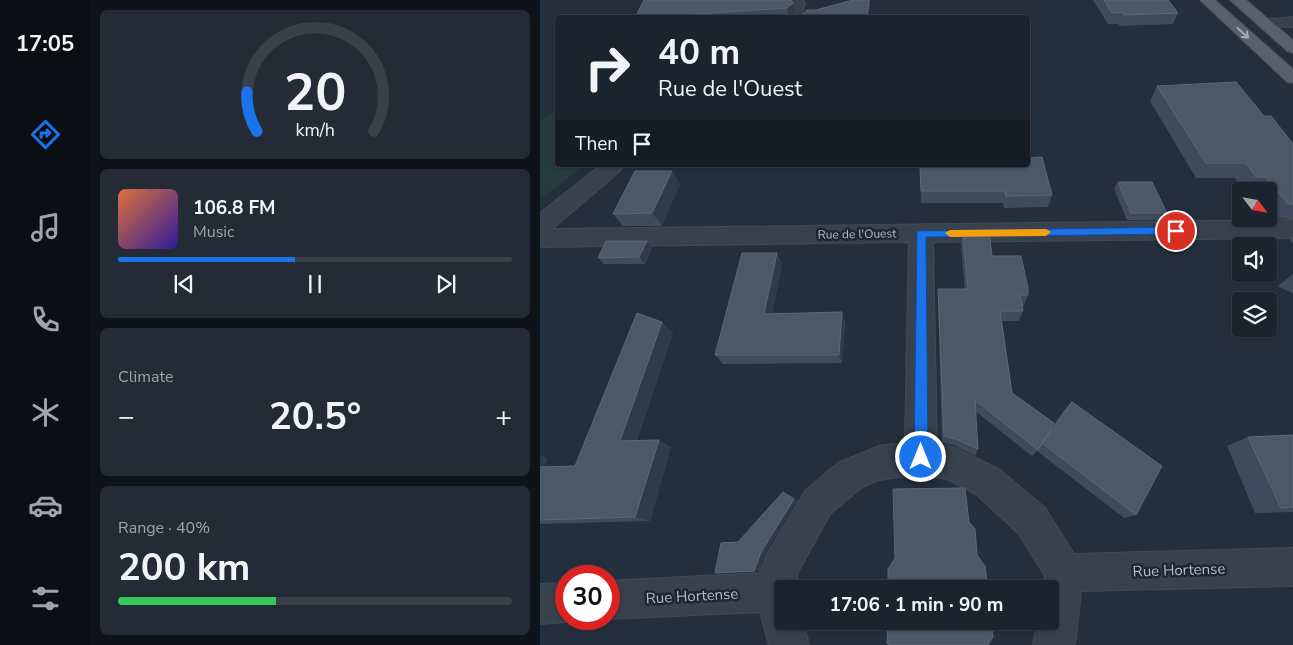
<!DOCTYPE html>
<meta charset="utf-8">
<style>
body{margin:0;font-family:"Nunito Sans",sans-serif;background:#242b36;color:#f1f3f6;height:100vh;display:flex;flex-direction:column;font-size:19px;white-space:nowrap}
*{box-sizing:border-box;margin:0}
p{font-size:16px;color:#a0a4aa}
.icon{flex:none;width:28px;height:28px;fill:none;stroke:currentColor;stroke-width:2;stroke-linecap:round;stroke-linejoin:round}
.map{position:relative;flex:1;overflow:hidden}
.sheet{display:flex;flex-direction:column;gap:10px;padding:10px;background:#0f1319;width:450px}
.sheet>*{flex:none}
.hud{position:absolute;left:15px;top:15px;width:475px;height:152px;border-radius:5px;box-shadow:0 1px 4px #0004,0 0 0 1px #39404a;background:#1b232e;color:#f1f3f6;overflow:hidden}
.needle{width:32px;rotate:121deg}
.tools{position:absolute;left:692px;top:182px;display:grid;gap:10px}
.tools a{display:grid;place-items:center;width:45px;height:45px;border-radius:5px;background:#1b232e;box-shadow:0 1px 4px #0004,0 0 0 1px #39404a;font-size:25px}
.speed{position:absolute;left:15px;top:565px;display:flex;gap:10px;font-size:25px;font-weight:700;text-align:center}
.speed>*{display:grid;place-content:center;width:65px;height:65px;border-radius:50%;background:#1b232e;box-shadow:0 1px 4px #0004,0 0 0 1px #39404a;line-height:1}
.speed .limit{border:8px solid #d22;background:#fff;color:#111}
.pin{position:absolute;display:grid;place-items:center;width:42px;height:42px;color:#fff;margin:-21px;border:2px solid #fff;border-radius:50%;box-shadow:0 1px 5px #0007}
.me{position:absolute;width:55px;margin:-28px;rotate:0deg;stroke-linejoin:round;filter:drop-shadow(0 0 4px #0008)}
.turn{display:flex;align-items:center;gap:18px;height:105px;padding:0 20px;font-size:22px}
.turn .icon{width:65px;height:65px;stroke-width:2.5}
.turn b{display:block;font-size:35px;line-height:42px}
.then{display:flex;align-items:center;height:48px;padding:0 20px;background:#0003;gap:10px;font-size:19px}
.big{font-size:38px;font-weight:700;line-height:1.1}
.sheet .tile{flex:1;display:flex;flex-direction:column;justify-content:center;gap:8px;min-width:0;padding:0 18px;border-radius:8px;background:#242b36}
.sheet .dial{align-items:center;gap:0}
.dial svg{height:130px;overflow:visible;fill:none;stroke:#39404a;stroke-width:7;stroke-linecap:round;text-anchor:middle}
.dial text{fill:#f1f3f6;stroke:none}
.song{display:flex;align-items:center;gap:15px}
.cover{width:60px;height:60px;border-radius:8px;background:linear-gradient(135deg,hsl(20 70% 55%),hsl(250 70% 35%))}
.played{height:5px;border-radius:2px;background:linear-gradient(90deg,#1a73e8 45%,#39404a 45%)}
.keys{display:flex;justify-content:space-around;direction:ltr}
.heat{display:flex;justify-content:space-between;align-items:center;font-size:28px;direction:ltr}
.charge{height:8px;border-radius:4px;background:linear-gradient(90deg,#34c759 40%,#39404a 0)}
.trip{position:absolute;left:234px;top:580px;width:285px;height:50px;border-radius:5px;background:#1b232e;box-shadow:0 1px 4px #0004,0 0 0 1px #39404a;font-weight:700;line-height:50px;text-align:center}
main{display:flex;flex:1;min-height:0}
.dock{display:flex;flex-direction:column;width:90px;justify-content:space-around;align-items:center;background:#0b0e12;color:#a0a4aa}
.dock .icon{width:35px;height:35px}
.dock .selected{color:#1a73e8}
.dock b{font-size:22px;color:#f1f3f6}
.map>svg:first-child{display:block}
.green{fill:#263c3f}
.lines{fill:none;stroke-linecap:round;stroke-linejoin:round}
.minor-casing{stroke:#414a57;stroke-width:2}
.major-casing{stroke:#414a57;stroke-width:2}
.minor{fill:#38414e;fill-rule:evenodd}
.major{fill:#56606e;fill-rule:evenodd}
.wall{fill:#3f4b5c}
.shaded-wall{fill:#2f3b4b}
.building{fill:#4b5868;stroke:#5c6777}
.oneway{stroke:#a1aab7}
.route{fill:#1a73e8;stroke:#114b97}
.slow{fill:#f59e0b}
.labels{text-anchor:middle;stroke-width:5;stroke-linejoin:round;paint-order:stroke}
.street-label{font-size:12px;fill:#b4bcc9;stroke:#1d2633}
.near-street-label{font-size:15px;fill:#b4bcc9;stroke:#1d2633}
</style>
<main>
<nav class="dock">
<b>17:05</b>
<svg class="icon selected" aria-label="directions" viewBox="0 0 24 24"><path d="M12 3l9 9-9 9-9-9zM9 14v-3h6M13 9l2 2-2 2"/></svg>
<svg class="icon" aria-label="music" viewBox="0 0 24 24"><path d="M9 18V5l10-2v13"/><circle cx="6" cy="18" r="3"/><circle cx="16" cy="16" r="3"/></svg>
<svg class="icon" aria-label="phone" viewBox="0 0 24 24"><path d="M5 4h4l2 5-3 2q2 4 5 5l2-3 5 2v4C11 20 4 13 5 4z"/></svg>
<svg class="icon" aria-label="climate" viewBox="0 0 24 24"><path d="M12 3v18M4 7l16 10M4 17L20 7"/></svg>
<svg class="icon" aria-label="car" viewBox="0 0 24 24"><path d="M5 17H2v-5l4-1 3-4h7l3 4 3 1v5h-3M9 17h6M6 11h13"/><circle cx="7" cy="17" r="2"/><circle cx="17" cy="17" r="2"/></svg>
<svg class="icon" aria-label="filters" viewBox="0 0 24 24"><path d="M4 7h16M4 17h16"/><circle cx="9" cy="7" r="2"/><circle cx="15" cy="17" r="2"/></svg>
</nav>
<section class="sheet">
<div class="tile dial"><svg viewBox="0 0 100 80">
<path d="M14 69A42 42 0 1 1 86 69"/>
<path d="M14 69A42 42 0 0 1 8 45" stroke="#1a73e8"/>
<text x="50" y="56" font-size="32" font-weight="700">20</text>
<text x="50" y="72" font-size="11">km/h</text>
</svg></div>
<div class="tile">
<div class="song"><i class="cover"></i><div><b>106.8 FM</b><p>Music</p></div></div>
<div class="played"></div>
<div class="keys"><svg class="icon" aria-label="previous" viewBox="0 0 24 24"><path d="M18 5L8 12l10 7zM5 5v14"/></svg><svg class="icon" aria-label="pause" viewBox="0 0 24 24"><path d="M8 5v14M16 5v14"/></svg><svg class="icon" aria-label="next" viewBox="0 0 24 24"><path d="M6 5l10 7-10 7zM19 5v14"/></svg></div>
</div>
<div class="tile"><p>Climate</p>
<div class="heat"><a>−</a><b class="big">20.5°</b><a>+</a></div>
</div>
<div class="tile"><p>Range · 40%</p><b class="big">200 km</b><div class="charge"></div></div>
</section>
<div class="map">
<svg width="753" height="645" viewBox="0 0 753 645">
<rect width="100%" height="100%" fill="#242f3e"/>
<path class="green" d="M17 110 18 165H44L0 200V122Z"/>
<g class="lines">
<g class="minor-casing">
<path id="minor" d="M249 0H263L265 4 261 18H246L251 4Z
M753 17V27L719 26 716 23 719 20Z
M61 165H84L81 170 12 229 753 220V238L393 242 397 444 413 447 460 470 505 508 534 554 753 548V586L541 591 536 639 534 645H493L498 621H510V589H503L505 576 479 534 436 494 409 480 381 474 339 480 322 487 290 514 258 572 255 589H242V621H263L269 645H229L220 612 69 619H67H69V581L220 573 227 554 266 490 298 463 339 446 365 443 369 242 0 247V213Z
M26 583V619H33L26 622 0 624V584Z"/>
</g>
<g class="major-casing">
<path id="major" d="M660 0H675L753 69V83L747 82Z
M690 0H706L753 40V53L747 51Z"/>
</g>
<use href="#minor" class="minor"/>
<use href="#major" class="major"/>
</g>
<path class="wall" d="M553 0H628L638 13 633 24 580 26 578 24H568Z
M253 3 255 12 249 18H95Z
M617 86 724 116 753 144V219L733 218 729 212V191H704L695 178H656L610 101Z
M380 165 512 195 508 207 464 208 463 203H381Z
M132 171 140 184 122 226H83L73 214Z
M578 182 627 213 622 220H587L574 189Z
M423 232 452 256 488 295 484 306H482L483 311 479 321H462L472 393 507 435 524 410 532 402 596 515 584 518 497 451 492 456 435 411 438 449 435 456 414 445 402 443 398 300V289H425L421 244Z
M753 237V244L750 240Z
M107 241 112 247 105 264H64L58 258Z
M237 253 242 264 232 314 302 312 305 322 302 363 183 364 175 355Z
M753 274V293L739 287V285Z
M133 333 97 440 131 447 110 521 0 524V455L7 459 4 467 35 466Z
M753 435V512L715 513 687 446 708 437Z
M243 492 257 501 225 553 219 571 175 573Z"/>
<path class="shaded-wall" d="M329 0H330V5L329 18H327Z
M253 3 255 12 249 17 247 8Z
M132 171 140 184 122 226 112 213Z
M107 241 112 247 105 264 99 257Z
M237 253 242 264 230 323 224 314Z
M302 312 305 322 302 363 299 355Z
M122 322 133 333 94 448 80 441Z
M119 440 131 447 110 521 95 517Z
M0 455 7 459 1 473H0Z
M254 499 257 501 225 553 219 571H214L221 552Z"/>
<path class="building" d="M104 0H251L253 3 247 8 95 18Z
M313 0H329L327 18H259L267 10H276Z
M564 0H628L638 13 584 15 582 12 572 13Z
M696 82 724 116H731L753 144V204H748L726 177H716L706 163H666L617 86Z
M502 157 512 195 466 196 465 191H381L380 165H488V158Z
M95 171H132L112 213 73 214Z
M578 182H612L627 213H591Z
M449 231 452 256H481L488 288V295H480L483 311H460L472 393 514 423 498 450 435 400 438 449 416 439 404 436 398 289H428L423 232Z
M66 241H107L99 257 58 258Z
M202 253H237L224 314 302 312 299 355H175Z
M97 313 122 322 80 441 119 440 95 517 0 520V467L35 466Z
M532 402 622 466 596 515 502 443Z
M753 435V507L741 508 708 437Z
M425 488 429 522 435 529 437 555 445 566 448 589H348V569L355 558 353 489Z
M243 492 254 499 221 552 214 571 175 573 181 543 198 542Z
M348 621H451L453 637 448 645H349L347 643Z"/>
<defs><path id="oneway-shaft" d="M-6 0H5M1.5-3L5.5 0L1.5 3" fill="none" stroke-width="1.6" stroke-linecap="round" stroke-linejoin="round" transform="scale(1.25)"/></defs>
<use class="oneway" href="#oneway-shaft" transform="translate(703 33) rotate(42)"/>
<path class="route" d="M636 227 640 231 636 234 386 237 388 457 386 462 381 464 376 462 374 457 377 231Z"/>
<path class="slow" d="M506 229 511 232 506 236 410 237 405 233 410 230Z"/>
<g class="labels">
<g class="street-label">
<text transform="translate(317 234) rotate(-1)" y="4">Rue de l'Ouest</text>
</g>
<g class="near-street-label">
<text transform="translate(639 570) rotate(-2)" y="5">Rue Hortense</text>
<text transform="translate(152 596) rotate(-3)" y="5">Rue Hortense</text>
</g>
</g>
</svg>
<div class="tools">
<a><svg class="needle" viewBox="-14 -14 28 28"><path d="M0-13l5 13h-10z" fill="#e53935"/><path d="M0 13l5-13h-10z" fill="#a0a4aa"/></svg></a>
<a><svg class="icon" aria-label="sound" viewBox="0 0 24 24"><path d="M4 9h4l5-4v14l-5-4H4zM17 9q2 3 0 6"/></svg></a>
<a><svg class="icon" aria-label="layers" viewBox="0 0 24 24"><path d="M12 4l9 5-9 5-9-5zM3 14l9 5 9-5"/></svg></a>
</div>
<div class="speed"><div class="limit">30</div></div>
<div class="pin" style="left:636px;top:231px;background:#d93025"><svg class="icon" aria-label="arrive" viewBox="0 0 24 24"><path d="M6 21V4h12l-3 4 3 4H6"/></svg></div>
<svg class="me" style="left:381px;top:457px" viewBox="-20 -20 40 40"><circle r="17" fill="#1a73e8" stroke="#fff" stroke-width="3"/><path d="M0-11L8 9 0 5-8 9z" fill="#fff"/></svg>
<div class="trip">17:06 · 1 min · 90 m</div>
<div class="hud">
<div class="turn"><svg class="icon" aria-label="right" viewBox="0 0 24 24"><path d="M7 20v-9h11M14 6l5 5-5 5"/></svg><div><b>40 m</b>Rue de l'Ouest</div></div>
<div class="then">Then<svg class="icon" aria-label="arrive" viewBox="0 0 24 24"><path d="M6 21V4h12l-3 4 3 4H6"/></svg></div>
</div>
</div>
</main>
